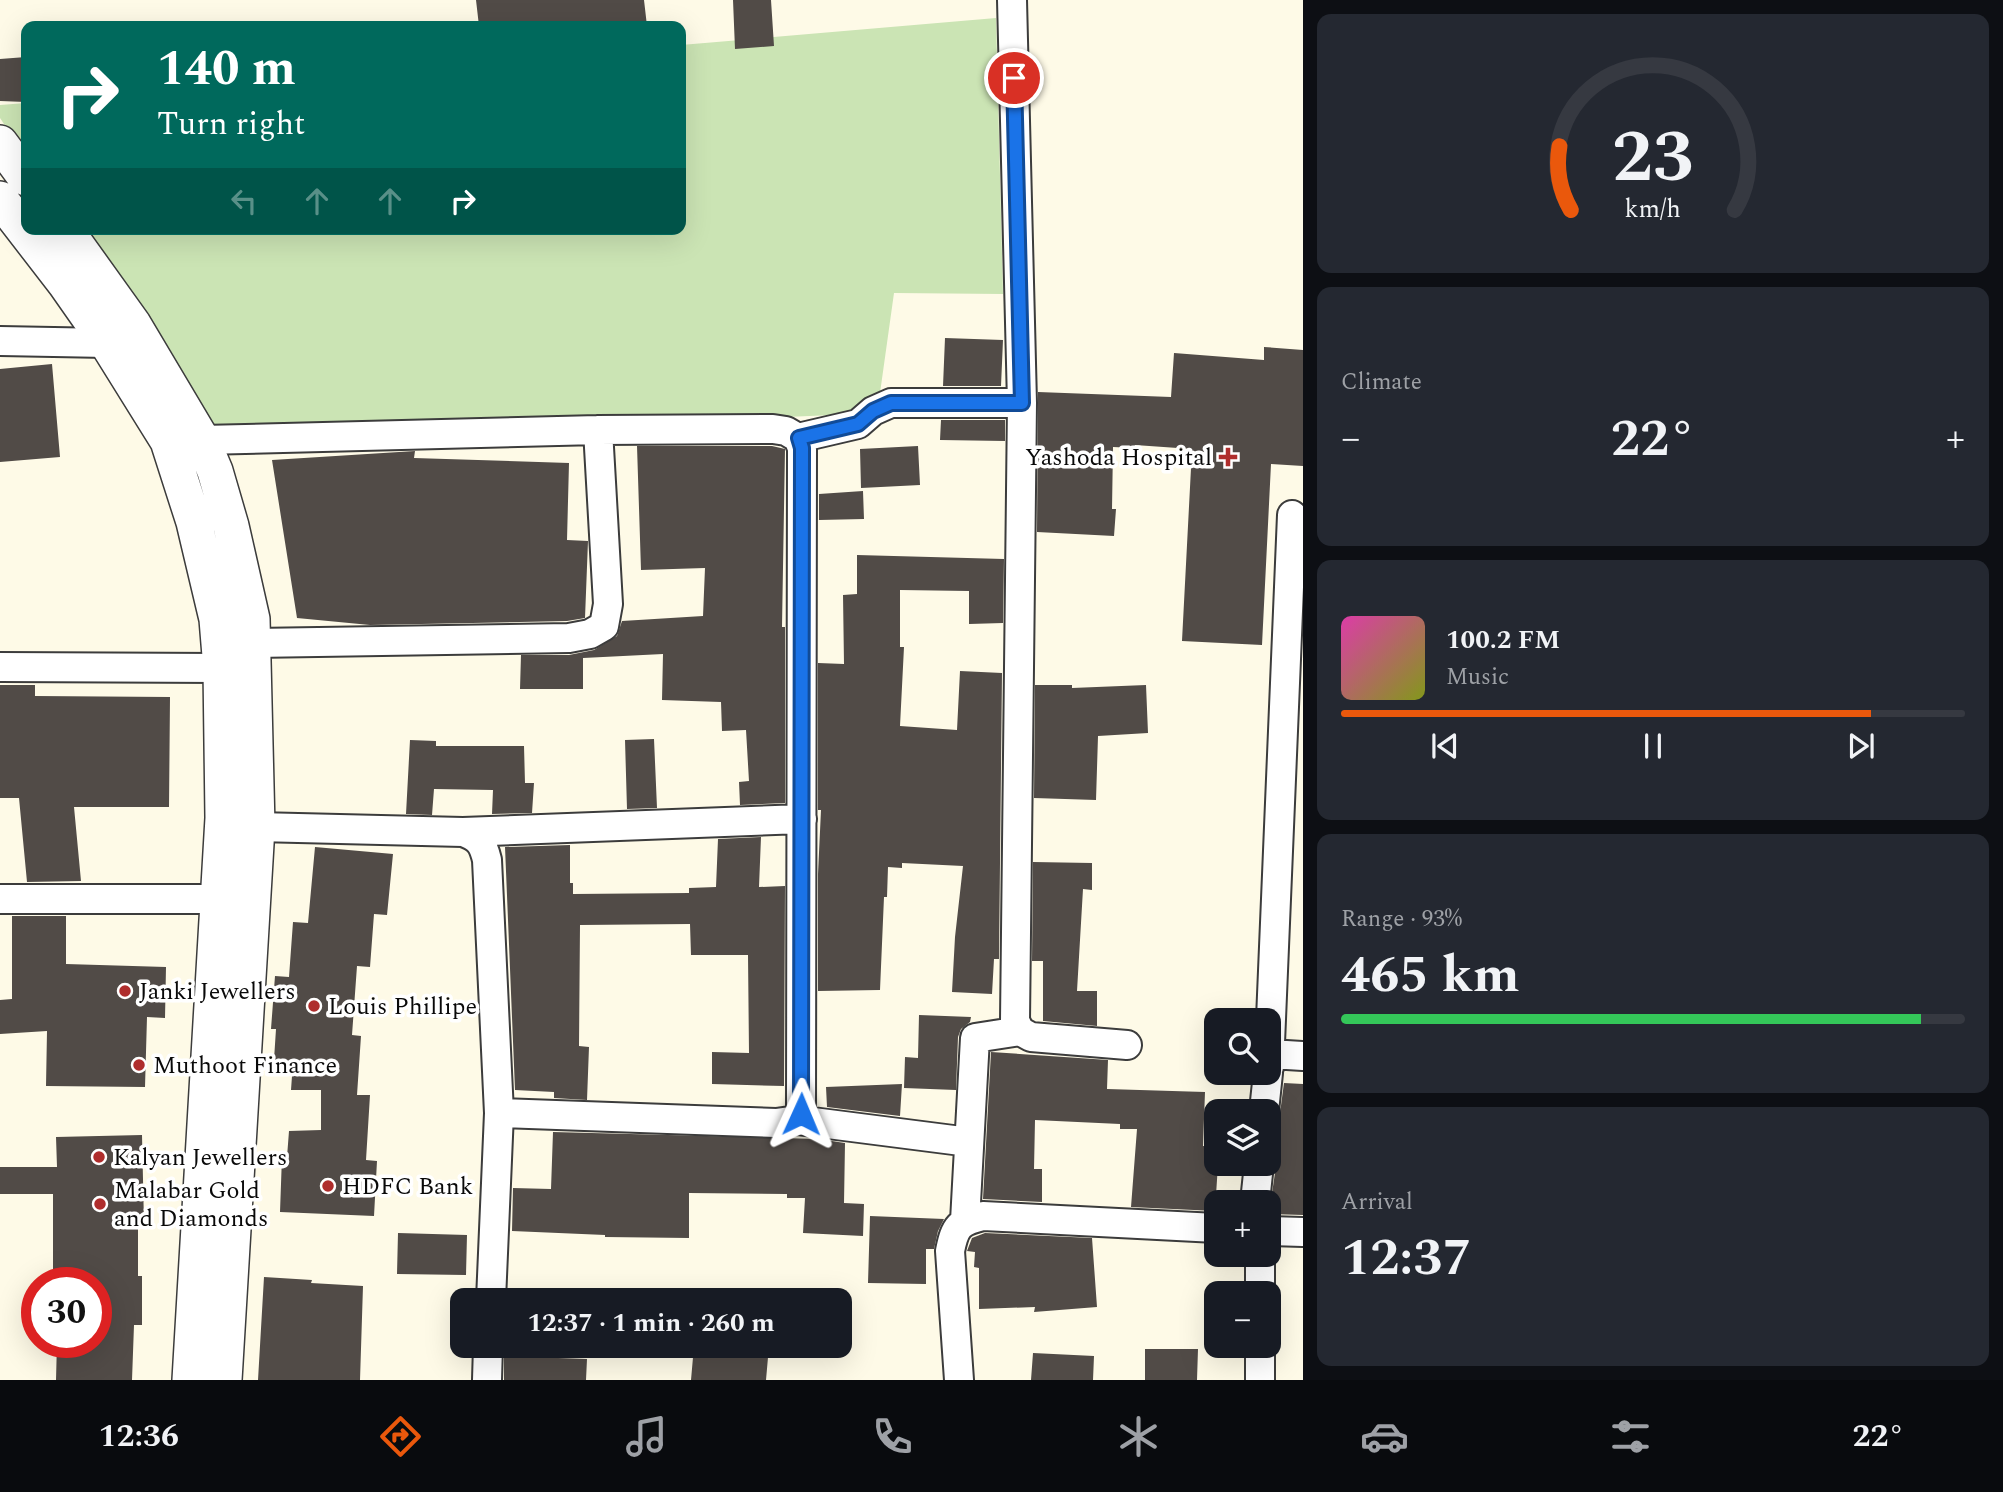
<!DOCTYPE html>
<meta charset="utf-8">
<style>
body{margin:0;font-family:Spectral,serif;background:#242831;color:#f1f3f6;height:100vh;display:flex;flex-direction:column;font-size:26px;white-space:nowrap}
*{box-sizing:border-box;margin:0}
p{font-size:23px;color:#9ea1a6}
.icon{flex:none;width:38px;height:38px;fill:none;stroke:currentColor;stroke-width:2;stroke-linecap:round;stroke-linejoin:round}
.map{position:relative;flex:1;overflow:hidden}
.drawer{display:flex;flex-direction:column;gap:14px;padding:14px;background:#0d0f14;width:700px}
.drawer>*{flex:none}
.banner{position:absolute;left:21px;top:21px;width:665px;height:214px;border-radius:14px;box-shadow:0 7px 28px #0002;background:#00695c;color:#fff;overflow:hidden}
.tools{position:absolute;left:1204px;top:1008px;display:grid;gap:14px}
.tools a{display:grid;place-items:center;width:77px;height:77px;border-radius:14px;background:#171b24;box-shadow:0 7px 28px #0002;font-size:35px}
.speed{position:absolute;left:21px;top:1267px;display:flex;gap:14px;font-size:35px;font-weight:700;text-align:center}
.speed>*{display:grid;place-content:center;width:91px;height:91px;border-radius:50%;background:#171b24;box-shadow:0 7px 28px #0002;line-height:1}
.speed .limit{border:10px solid #d22;background:#fff;color:#111}
.pin{position:absolute;display:grid;place-items:center;width:60px;height:60px;color:#fff;margin:-30px;border:4px solid #fff;border-radius:50%;box-shadow:0 2px 7px #0007}
.me{position:absolute;width:77px;margin:-38px;rotate:1deg;stroke-linejoin:round;filter:drop-shadow(0 0 5px #0008)}
.turn{display:flex;align-items:center;gap:24px;height:147px;padding:0 21px;font-size:32px}
.turn .icon{width:91px;height:91px;stroke-width:2.5}
.turn b{display:block;font-size:49px;line-height:60px}
.lanes{display:flex;align-items:center;height:66px;padding:0 21px;background:#0003;justify-content:center;gap:35px;direction:ltr}
.lanes .off{opacity:.35}
.big{font-size:52px;font-weight:700;line-height:1.1}
.drawer .tile{flex:1;display:flex;flex-direction:column;justify-content:center;gap:10px;min-width:0;padding:0 24px;border-radius:14px;background:#242831}
.drawer .dial{align-items:center;gap:0}
.dial svg{height:182px;overflow:visible;fill:none;stroke:#363941;stroke-width:7;stroke-linecap:round;text-anchor:middle}
.dial text{fill:#f1f3f6;stroke:none}
.song{display:flex;align-items:center;gap:21px}
.cover{width:84px;height:84px;border-radius:10px;background:linear-gradient(135deg,hsl(320 70% 55%),hsl(70 70% 35%))}
.played{height:7px;border-radius:4px;background:linear-gradient(90deg,#ea580c 85%,#363941 85%)}
.keys{display:flex;justify-content:space-around;direction:ltr}
.heat{display:flex;justify-content:space-between;align-items:center;font-size:38px;direction:ltr}
.charge{height:10px;border-radius:5px;background:linear-gradient(90deg,#34c759 93%,#363941 0)}
.trip{position:absolute;left:450px;top:1288px;width:402px;height:70px;border-radius:14px;background:#171b24;box-shadow:0 7px 28px #0002;font-weight:700;line-height:70px;text-align:center}
.tab-bar{display:flex;height:112px;justify-content:space-around;align-items:center;background:#090b0e;color:#9ea1a6}
.tab-bar .icon{width:49px;height:49px}
.tab-bar .selected{color:#ea580c}
.tab-bar b{font-size:32px;color:#f1f3f6}
main{display:flex;flex:1;min-height:0}
.map>svg:first-child{display:block}
.green{fill:#cbe4b4}
.building{fill:#514b47}
.lines{fill:none;stroke-linecap:round;stroke-linejoin:round}
.minor-casing{stroke:#3c3c3c;stroke-width:32}
.tertiary-casing{stroke:#3c3c3c;stroke-width:38}
.minor{stroke:#fff;stroke-width:28}
.tertiary{stroke:#fff;stroke-width:35}
.route-casing{stroke:#114b97;stroke-width:18}
.route{stroke:#1a73e8;stroke-width:12}
.poi-dot{fill:#af2d2c;stroke:#fff;stroke-width:2.5}
.labels{text-anchor:middle;stroke-width:7;stroke-linejoin:round;paint-order:stroke}
.poi-label{font-size:24px;fill:#090909;stroke:#fff;text-anchor:start}
</style>
<main>
<div class="map">
<svg width="1303" height="1380" viewBox="0 0 1303 1380">
<rect width="100%" height="100%" fill="#fefae7"/>
<path class="green" d="M996 18 1003 294 894 293 880 393 857 414 218 441 75 229H681V45Z
M26 103V157L0 118V105Z"/>
<path class="building" d="M476 0H644L647 26H479Z
M733 0H771L774 46 735 49Z
M26 57V102L0 101V59Z
M945 338 1003 340 1001 386H943Z
M1264 347 1303 350V466L1271 464 1262 645 1182 641 1192 449 1135 445 1134 448 1113 447 1112 509H1116L1114 536 1037 532 1038 392 1171 397 1174 353 1264 360Z
M52 364 60 457 0 462V369Z
M941 420H1005V441L940 440Z
M637 446H772L785 449 782 627H785V803L740 805 739 782 749 781 746 730 722 731 721 702 662 700 663 654 583 658V689H520L521 655H569L594 650 617 636 622 621 703 616 705 568 641 570Z
M918 446 920 485 861 488 860 449Z
M415 451 414 458 569 463 567 540 588 541 585 618 567 621 370 625 297 618 272 460Z
M863 491 864 519 819 520V494Z
M857 555 1004 559 1003 623 969 624V591L900 590V647H904L900 726 957 730 960 671 1002 673 999 959H994L992 994 952 992 955 937 963 866 902 863V868L888 867 887 897H884L880 990 818 991V874L821 810H818V663L844 664 843 595 857 594Z
M0 685H35V696L170 697 169 807H74L81 881 27 882 19 798H0Z
M1035 685H1072V688L1146 685 1148 733 1098 736 1096 800 1034 798Z
M654 739 657 808 627 809 625 740Z
M410 740 436 741V746H524L525 783H534L532 813 492 814 493 790 434 789 432 815 406 814Z
M761 837 759 887 785 886 784 1086 712 1084V1052L749 1053 748 955H691L690 924 580 925 579 1046 589 1047 587 1100 554 1098V1092L515 1090 505 847 570 845V883H573V894L689 893V888L716 887 718 839Z
M315 847 393 854 387 915 374 914 370 967 357 966 352 1035 361 1036 357 1095H370L366 1160 377 1161 374 1216 280 1212 282 1156 287 1157 289 1131 321 1130V1090H291L292 1076 273 1075 276 1029H271L275 976 289 977 293 922 308 923Z
M1033 862 1092 863V890L1083 889 1077 991H1097V1026L1043 1021V961H1032Z
M12 916H66V964L166 967 165 1018 147 1017 145 1087 46 1086 47 1031 0 1034V1000L12 999Z
M919 1015 971 1017 970 1022 961 1029 958 1037 956 1090 904 1088 905 1057 918 1058Z
M991 1052 1108 1060 1107 1089 1205 1092 1203 1146 1216 1147V1164H1218L1215 1211 1131 1207 1137 1129H1120V1124L1035 1120 1034 1169H1042V1202L983 1199Z
M1284 1083 1303 1084V1215L1269 1214 1276 1166 1274 1158 1269 1151V1127L1277 1121 1280 1113Z
M902 1084 900 1116 827 1107 826 1087Z
M553 1132 818 1139 845 1143 844 1203 864 1204 863 1236 803 1233 805 1198H787V1194L689 1193V1238L605 1237V1235L512 1231 513 1188 551 1189Z
M142 1135 144 1224H138V1276H142V1325H134L132 1380H56L57 1342H96V1283H53V1194H0V1167H57L56 1137Z
M870 1216 944 1219 938 1231 934 1249H926V1284L868 1283Z
M398 1233 467 1235 466 1275 397 1274Z
M985 1233 1092 1238 1097 1307 1034 1312 1035 1307 979 1309V1268L974 1267 975 1252 967 1251 972 1238Z
M264 1277 312 1280 311 1283 363 1286 360 1380H258Z
M694 1346H769L766 1380H691Z
M1145 1349H1198L1197 1380H1145Z
M1033 1353 1094 1356 1093 1380H1031Z
M504 1356 587 1359 586 1380H504Z"/>
<g class="lines">
<g class="minor-casing">
<path id="minor" d="M1012 0 1022 403 1015 1021 1020 1031 1031 1037 1127 1045
M0 341 107 343 120 333
M798 438 858 424 873 411 891 403H1022
M202 440 598 430 773 429 786 431 798 438 802 448 801 1114 797 1120 776 1123 499 1113
M254 643 569 638 590 634 604 626 608 604 598 430
M0 667 221 668
M257 827 463 832C479 838 483 843 487 860L499 1113 491 1300
M463 832 802 819
M0 899H220
M1270 1054 1303 1056
M1269 1067 1292 515
M1264 1111 1268 1073
M797 1120 969 1142
M1255 1202 1259 1164
M965 1221 975 1038 1020 1031
M1269 1231 1303 1232
M1260 1293V1255
M487 1380 488 1346
M959 1380 950 1251C955 1226 959 1222 983 1216L1216 1228
M1260 1380V1346"/>
</g>
<g class="tertiary-casing">
<path id="tertiary" d="M0 143 26 178
M0 199 65 283 107 343 168 441 194 522 217 619 221 668 223 818 190 1380
M65 229 133 324 202 440 215 471 231 526 252 619 257 827 224 1380"/>
</g>
<use href="#minor" class="minor"/>
<use href="#tertiary" class="tertiary"/>
</g>
<g class="lines">
<g class="route-casing">
<path id="route" d="M801 1114 802 448 799 438 858 424 873 411 891 403H1022L1014 78"/>
</g>
<use href="#route" class="route"/>
</g>
<g class="poi-dot">
<path d="M1224.5 446.5h7v7h7v7h-7v7h-7v-7h-7v-7h7z"/>
<circle cx="125" cy="991" r="7"/>
<circle cx="314" cy="1006" r="7"/>
<circle cx="139" cy="1065" r="7"/>
<circle cx="99" cy="1157" r="7"/>
<circle cx="328" cy="1186" r="7"/>
<circle cx="100" cy="1204" r="7"/>
</g>
<g class="labels">
<g class="poi-label">
<text x="1212" y="465" text-anchor="end">Yashoda Hospital</text>
<text x="139" y="999">Janki Jewellers</text>
<text x="328" y="1014">Louis Phillipe</text>
<text x="153" y="1073">Muthoot Finance</text>
<text x="113" y="1165">Kalyan Jewellers</text>
<text x="342" y="1194">HDFC Bank</text>
<text x="114" y="1198">Malabar Gold<tspan x="114" dy="28">and Diamonds</tspan></text>
</g>
</g>
</svg>
<div class="tools">
<a><svg class="icon" aria-label="search" viewBox="0 0 24 24"><circle cx="10" cy="10" r="6"/><path d="M15 15l6 6"/></svg></a>
<a><svg class="icon" aria-label="layers" viewBox="0 0 24 24"><path d="M12 4l9 5-9 5-9-5zM3 14l9 5 9-5"/></svg></a>
<a>+</a>
<a>−</a>
</div>
<div class="speed"><div class="limit">30</div></div>
<div class="pin" style="left:1014px;top:78px;background:#d93025"><svg class="icon" aria-label="arrive" viewBox="0 0 24 24"><path d="M6 21V4h12l-3 4 3 4H6"/></svg></div>
<svg class="me" style="left:801px;top:1114px" viewBox="-20 -20 40 40"><path d="M0-17L14 15 0 8-14 15z" fill="#1a73e8" stroke="#fff" stroke-width="4"/></svg>
<div class="trip">12:37 · 1 min · 260 m</div>
<div class="banner">
<div class="turn"><svg class="icon" aria-label="right" viewBox="0 0 24 24"><path d="M7 20v-9h11M14 6l5 5-5 5"/></svg><div><b>140 m</b>Turn right</div></div>
<div class="lanes"><svg class="icon off" aria-label="left" viewBox="0 0 24 24"><path d="M17 20v-9H6M10 6l-5 5 5 5"/></svg><svg class="icon off" aria-label="ahead" viewBox="0 0 24 24"><path d="M12 20V5M6 11l6-6 6 6"/></svg><svg class="icon off" aria-label="ahead" viewBox="0 0 24 24"><path d="M12 20V5M6 11l6-6 6 6"/></svg><svg class="icon" aria-label="right" viewBox="0 0 24 24"><path d="M7 20v-9h11M14 6l5 5-5 5"/></svg></div>
</div>
</div>
<section class="drawer">
<div class="tile dial"><svg viewBox="0 0 100 80">
<path d="M14 69A42 42 0 1 1 86 69"/>
<path d="M14 69A42 42 0 0 1 9 41" stroke="#ea580c"/>
<text x="50" y="56" font-size="32" font-weight="700">23</text>
<text x="50" y="72" font-size="11">km/h</text>
</svg></div>
<div class="tile"><p>Climate</p>
<div class="heat"><a>−</a><b class="big">22°</b><a>+</a></div>
</div>
<div class="tile">
<div class="song"><i class="cover"></i><div><b>100.2 FM</b><p>Music</p></div></div>
<div class="played"></div>
<div class="keys"><svg class="icon" aria-label="previous" viewBox="0 0 24 24"><path d="M18 5L8 12l10 7zM5 5v14"/></svg><svg class="icon" aria-label="pause" viewBox="0 0 24 24"><path d="M8 5v14M16 5v14"/></svg><svg class="icon" aria-label="next" viewBox="0 0 24 24"><path d="M6 5l10 7-10 7zM19 5v14"/></svg></div>
</div>
<div class="tile"><p>Range · 93%</p><b class="big">465 km</b><div class="charge"></div></div>
<div class="tile"><p>Arrival</p><b class="big">12:37</b></div>
</section>
</main>
<nav class="tab-bar">
<b>12:36</b>
<svg class="icon selected" aria-label="directions" viewBox="0 0 24 24"><path d="M12 3l9 9-9 9-9-9zM9 14v-3h6M13 9l2 2-2 2"/></svg>
<svg class="icon" aria-label="music" viewBox="0 0 24 24"><path d="M9 18V5l10-2v13"/><circle cx="6" cy="18" r="3"/><circle cx="16" cy="16" r="3"/></svg>
<svg class="icon" aria-label="phone" viewBox="0 0 24 24"><path d="M5 4h4l2 5-3 2q2 4 5 5l2-3 5 2v4C11 20 4 13 5 4z"/></svg>
<svg class="icon" aria-label="climate" viewBox="0 0 24 24"><path d="M12 3v18M4 7l16 10M4 17L20 7"/></svg>
<svg class="icon" aria-label="car" viewBox="0 0 24 24"><path d="M5 17H2v-5l4-1 3-4h7l3 4 3 1v5h-3M9 17h6M6 11h13"/><circle cx="7" cy="17" r="2"/><circle cx="17" cy="17" r="2"/></svg>
<svg class="icon" aria-label="filters" viewBox="0 0 24 24"><path d="M4 7h16M4 17h16"/><circle cx="9" cy="7" r="2"/><circle cx="15" cy="17" r="2"/></svg>
<b>22°</b>
</nav>
